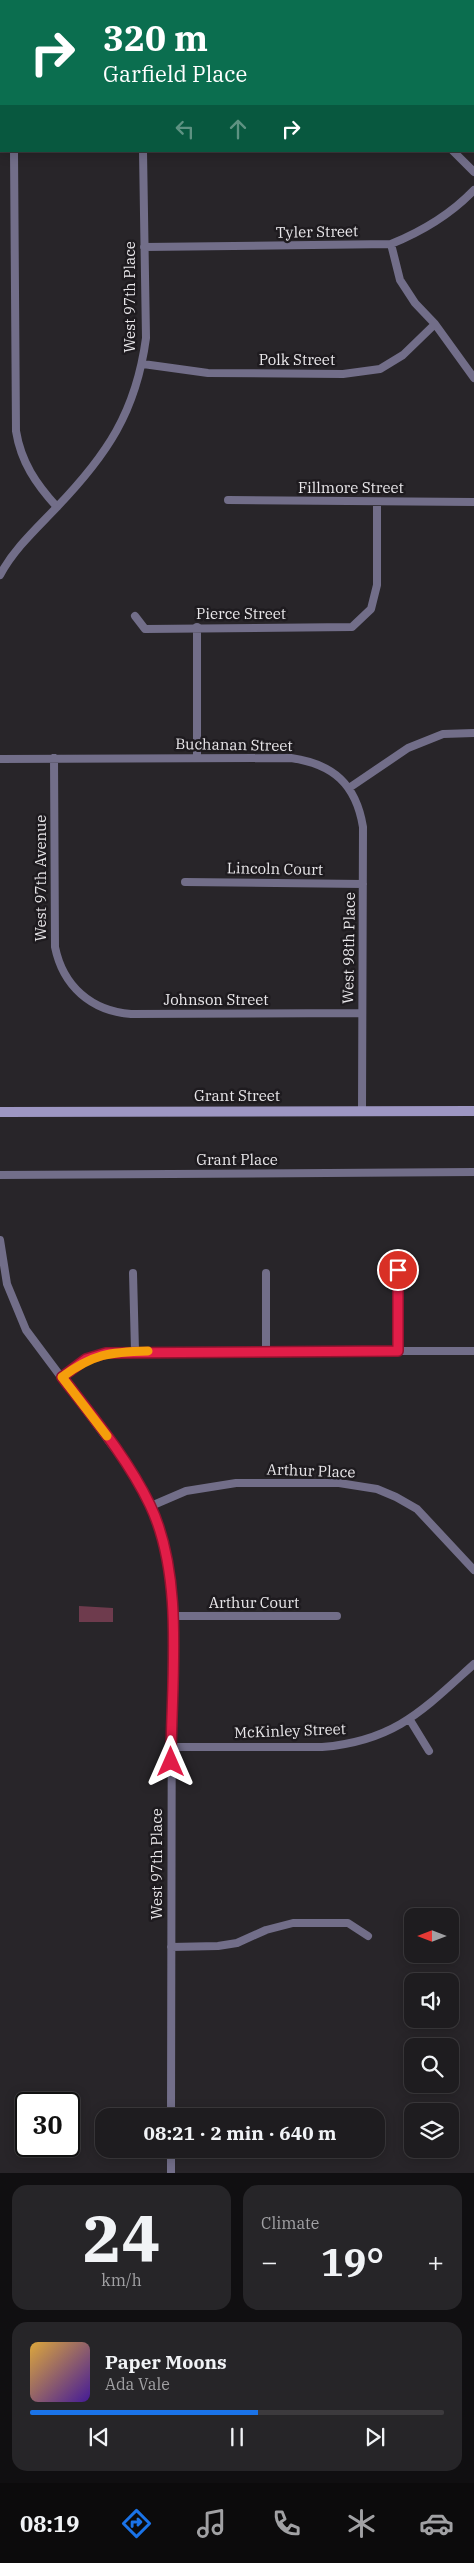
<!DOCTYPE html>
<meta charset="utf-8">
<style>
body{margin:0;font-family:"IBM Plex Serif",serif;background:#262528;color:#f1f3f6;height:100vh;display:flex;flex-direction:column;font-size:19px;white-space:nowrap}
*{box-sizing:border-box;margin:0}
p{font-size:16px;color:#a1a1a4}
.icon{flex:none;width:28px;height:28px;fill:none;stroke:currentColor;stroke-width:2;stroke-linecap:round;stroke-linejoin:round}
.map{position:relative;height:2173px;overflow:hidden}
.panel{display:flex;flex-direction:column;gap:12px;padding:12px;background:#100f11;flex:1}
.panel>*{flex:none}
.guide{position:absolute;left:0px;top:0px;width:475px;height:152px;box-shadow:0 2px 12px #0003,0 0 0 1px #3c3a3d;background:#0b6e4f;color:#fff;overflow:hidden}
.needle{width:32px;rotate:270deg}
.tools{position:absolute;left:404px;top:1908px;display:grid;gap:10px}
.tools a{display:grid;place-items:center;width:55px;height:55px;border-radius:10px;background:#1e1c1f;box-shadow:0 2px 12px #0003,0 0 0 1px #3c3a3d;font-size:25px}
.speed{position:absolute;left:15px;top:2092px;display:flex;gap:10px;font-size:25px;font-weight:700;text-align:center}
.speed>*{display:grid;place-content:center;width:65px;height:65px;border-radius:50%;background:#1e1c1f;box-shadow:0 2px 12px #0003,0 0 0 1px #3c3a3d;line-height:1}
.speed .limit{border:2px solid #111;border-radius:8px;background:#fff;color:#111}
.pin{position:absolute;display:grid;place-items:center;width:42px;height:42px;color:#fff;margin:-21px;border:2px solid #fff;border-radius:50%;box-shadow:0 1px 5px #0007}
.me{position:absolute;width:55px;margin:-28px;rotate:0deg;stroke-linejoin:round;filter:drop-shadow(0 0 4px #0008)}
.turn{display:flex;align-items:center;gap:18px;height:105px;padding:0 20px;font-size:22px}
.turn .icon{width:65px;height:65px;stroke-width:2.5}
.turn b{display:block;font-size:35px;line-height:42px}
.lanes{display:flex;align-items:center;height:48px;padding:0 20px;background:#0003;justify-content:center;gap:25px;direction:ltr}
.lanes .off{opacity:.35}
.big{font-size:38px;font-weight:700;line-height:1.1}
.panel .tile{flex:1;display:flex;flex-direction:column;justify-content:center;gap:8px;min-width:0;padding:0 18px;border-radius:15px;background:#262528}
.panel .dial{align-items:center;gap:0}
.dial b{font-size:65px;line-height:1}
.song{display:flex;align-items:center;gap:15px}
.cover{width:60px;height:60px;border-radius:8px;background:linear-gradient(135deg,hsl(40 70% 55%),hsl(260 70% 35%))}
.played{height:5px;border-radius:2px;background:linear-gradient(90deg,#1a73e8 55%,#3c3a3d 55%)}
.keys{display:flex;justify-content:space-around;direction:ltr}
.heat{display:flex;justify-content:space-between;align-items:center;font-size:28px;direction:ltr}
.panel .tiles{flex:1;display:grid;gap:12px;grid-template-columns:1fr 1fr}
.tile:last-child{grid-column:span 2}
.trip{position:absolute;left:95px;top:2108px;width:290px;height:50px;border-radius:15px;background:#1e1c1f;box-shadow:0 2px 12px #0003,0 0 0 1px #3c3a3d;font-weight:700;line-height:50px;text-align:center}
.tabs{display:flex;height:80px;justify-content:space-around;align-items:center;background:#0c0b0c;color:#a1a1a4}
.tabs .icon{width:35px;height:35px}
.tabs .selected{color:#1a73e8}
.tabs b{font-size:22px;color:#f1f3f6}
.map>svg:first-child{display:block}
.green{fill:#6e3b4d}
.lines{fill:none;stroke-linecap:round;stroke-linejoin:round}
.street{stroke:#726e89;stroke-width:8}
.secondary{stroke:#9d96c2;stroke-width:10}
.route-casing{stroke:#92132f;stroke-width:12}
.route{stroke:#e11d48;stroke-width:9}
.slow{stroke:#f59e0b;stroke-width:9}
.labels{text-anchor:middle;stroke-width:5;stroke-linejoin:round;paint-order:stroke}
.street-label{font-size:15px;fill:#e9e7ea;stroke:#1e1b1f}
</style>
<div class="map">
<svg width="474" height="2173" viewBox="0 0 474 2173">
<rect width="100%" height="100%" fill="#282529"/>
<path class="green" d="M79 1606 113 1608V1622H79Z"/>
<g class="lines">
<path class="street" d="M129 0 130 1
M14 151 16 431C21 462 36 484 57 507
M453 151 474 172
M391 244 400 280 415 303 435 324 474 378
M144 247 391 244C423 231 450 215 474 190
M143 364 208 373 343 374 380 369 403 355 435 324
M228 500 474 502
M0 575C14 549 36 529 56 508 107 455 136 412 146 338L143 151
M135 616 145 629 352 627 371 609 377 585V502
M54 758 55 947C63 986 91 1011 131 1014L362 1013
M197 758V627
M0 759 291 758C333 764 356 784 363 827L362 1111
M349 788 408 748 443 734 474 733
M185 882 363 884
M0 1175 474 1172
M0 1240 7 1284 26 1330 132 1472 151 1506 165 1548 171 1592 172 1616 171 2116
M398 1270V1351
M133 1273 135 1351
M266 1273V1351
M62 1377C90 1356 100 1354 135 1351H474
M151 1506 186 1491 236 1483H339L377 1489 396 1497 417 1509 474 1570
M172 1616H337
M410 1720 429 1751
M171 1747H322C395 1741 423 1710 474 1664
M171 1947 218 1946 237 1943 266 1930 293 1923H348L368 1936
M171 2149V2173"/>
<path class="secondary" d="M0 1112 474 1111"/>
</g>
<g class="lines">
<g class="route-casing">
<path id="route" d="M171 1762C171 1682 185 1578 150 1505 128 1459 93 1417 62 1377L86 1359 106 1353 398 1351V1270"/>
</g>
<use href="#route" class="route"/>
<path class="slow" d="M107 1436 62 1377C93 1354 109 1352 148 1351"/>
</g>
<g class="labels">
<g class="street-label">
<text transform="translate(317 232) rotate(-1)" y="5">Tyler Street</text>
<text transform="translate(130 297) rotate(-90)" y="5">West 97th Place</text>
<text x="297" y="365">Polk Street</text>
<text x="351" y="493">Fillmore Street</text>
<text x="241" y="619">Pierce Street</text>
<text transform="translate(234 745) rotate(1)" y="5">Buchanan Street</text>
<text transform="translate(275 869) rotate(1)" y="5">Lincoln Court</text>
<text transform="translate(41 878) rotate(-90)" y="5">West 97th Avenue</text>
<text transform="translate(349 948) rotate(-89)" y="5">West 98th Place</text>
<text x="216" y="1005">Johnson Street</text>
<text x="237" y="1101">Grant Street</text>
<text x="237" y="1165">Grant Place</text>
<text transform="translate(311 1471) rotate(2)" y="5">Arthur Place</text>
<text x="254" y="1608">Arthur Court</text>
<text transform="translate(290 1731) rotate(-2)" y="5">McKinley Street</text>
<text transform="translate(157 1864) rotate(-90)" y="5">West 97th Place</text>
</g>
</g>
</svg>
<div class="tools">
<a><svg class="needle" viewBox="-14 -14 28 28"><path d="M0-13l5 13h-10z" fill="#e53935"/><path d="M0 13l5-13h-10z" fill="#a1a1a4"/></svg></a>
<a><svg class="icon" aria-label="sound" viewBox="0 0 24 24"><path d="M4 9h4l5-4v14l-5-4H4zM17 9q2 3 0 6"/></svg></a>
<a><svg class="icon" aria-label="search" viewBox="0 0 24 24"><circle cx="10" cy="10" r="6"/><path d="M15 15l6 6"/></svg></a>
<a><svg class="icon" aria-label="layers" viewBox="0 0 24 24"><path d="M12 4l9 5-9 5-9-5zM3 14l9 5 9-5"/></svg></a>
</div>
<div class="speed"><div class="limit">30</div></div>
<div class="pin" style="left:398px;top:1270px;background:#d93025"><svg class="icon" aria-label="arrive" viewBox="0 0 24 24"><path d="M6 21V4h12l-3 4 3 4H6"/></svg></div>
<svg class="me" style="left:171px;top:1762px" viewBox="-20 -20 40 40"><path d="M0-17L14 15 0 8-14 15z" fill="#e11d48" stroke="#fff" stroke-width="4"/></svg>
<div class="trip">08:21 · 2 min · 640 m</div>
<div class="guide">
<div class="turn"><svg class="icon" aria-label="right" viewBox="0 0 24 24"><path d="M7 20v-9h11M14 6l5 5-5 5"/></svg><div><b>320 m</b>Garfield Place</div></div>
<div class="lanes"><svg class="icon off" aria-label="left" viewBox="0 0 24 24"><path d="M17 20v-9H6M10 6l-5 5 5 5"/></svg><svg class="icon off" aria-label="ahead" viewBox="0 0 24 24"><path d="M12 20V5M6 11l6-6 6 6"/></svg><svg class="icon" aria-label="right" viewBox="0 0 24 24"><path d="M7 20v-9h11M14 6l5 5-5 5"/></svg></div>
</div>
</div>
<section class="panel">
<div class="tiles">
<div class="tile dial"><b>24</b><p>km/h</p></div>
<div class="tile"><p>Climate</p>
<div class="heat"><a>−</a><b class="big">19°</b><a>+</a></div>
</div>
<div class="tile">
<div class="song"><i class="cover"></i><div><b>Paper Moons</b><p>Ada Vale</p></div></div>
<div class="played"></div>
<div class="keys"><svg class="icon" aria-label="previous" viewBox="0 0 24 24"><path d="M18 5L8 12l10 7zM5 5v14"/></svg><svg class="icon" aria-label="pause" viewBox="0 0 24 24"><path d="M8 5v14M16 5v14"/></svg><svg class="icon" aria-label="next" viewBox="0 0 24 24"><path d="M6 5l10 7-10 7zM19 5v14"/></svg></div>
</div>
</div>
</section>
<nav class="tabs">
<b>08:19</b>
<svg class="icon selected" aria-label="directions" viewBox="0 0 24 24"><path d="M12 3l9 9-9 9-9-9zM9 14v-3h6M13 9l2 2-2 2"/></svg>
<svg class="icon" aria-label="music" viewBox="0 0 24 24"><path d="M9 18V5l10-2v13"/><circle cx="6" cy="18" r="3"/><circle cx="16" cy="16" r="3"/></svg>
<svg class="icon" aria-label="phone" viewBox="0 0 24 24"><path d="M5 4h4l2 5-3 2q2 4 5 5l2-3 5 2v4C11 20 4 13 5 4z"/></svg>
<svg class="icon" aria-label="climate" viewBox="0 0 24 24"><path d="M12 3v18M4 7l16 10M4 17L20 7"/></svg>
<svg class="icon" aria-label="car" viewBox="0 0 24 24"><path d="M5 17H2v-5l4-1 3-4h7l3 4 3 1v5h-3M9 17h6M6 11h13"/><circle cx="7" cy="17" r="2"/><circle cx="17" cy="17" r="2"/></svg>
</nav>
